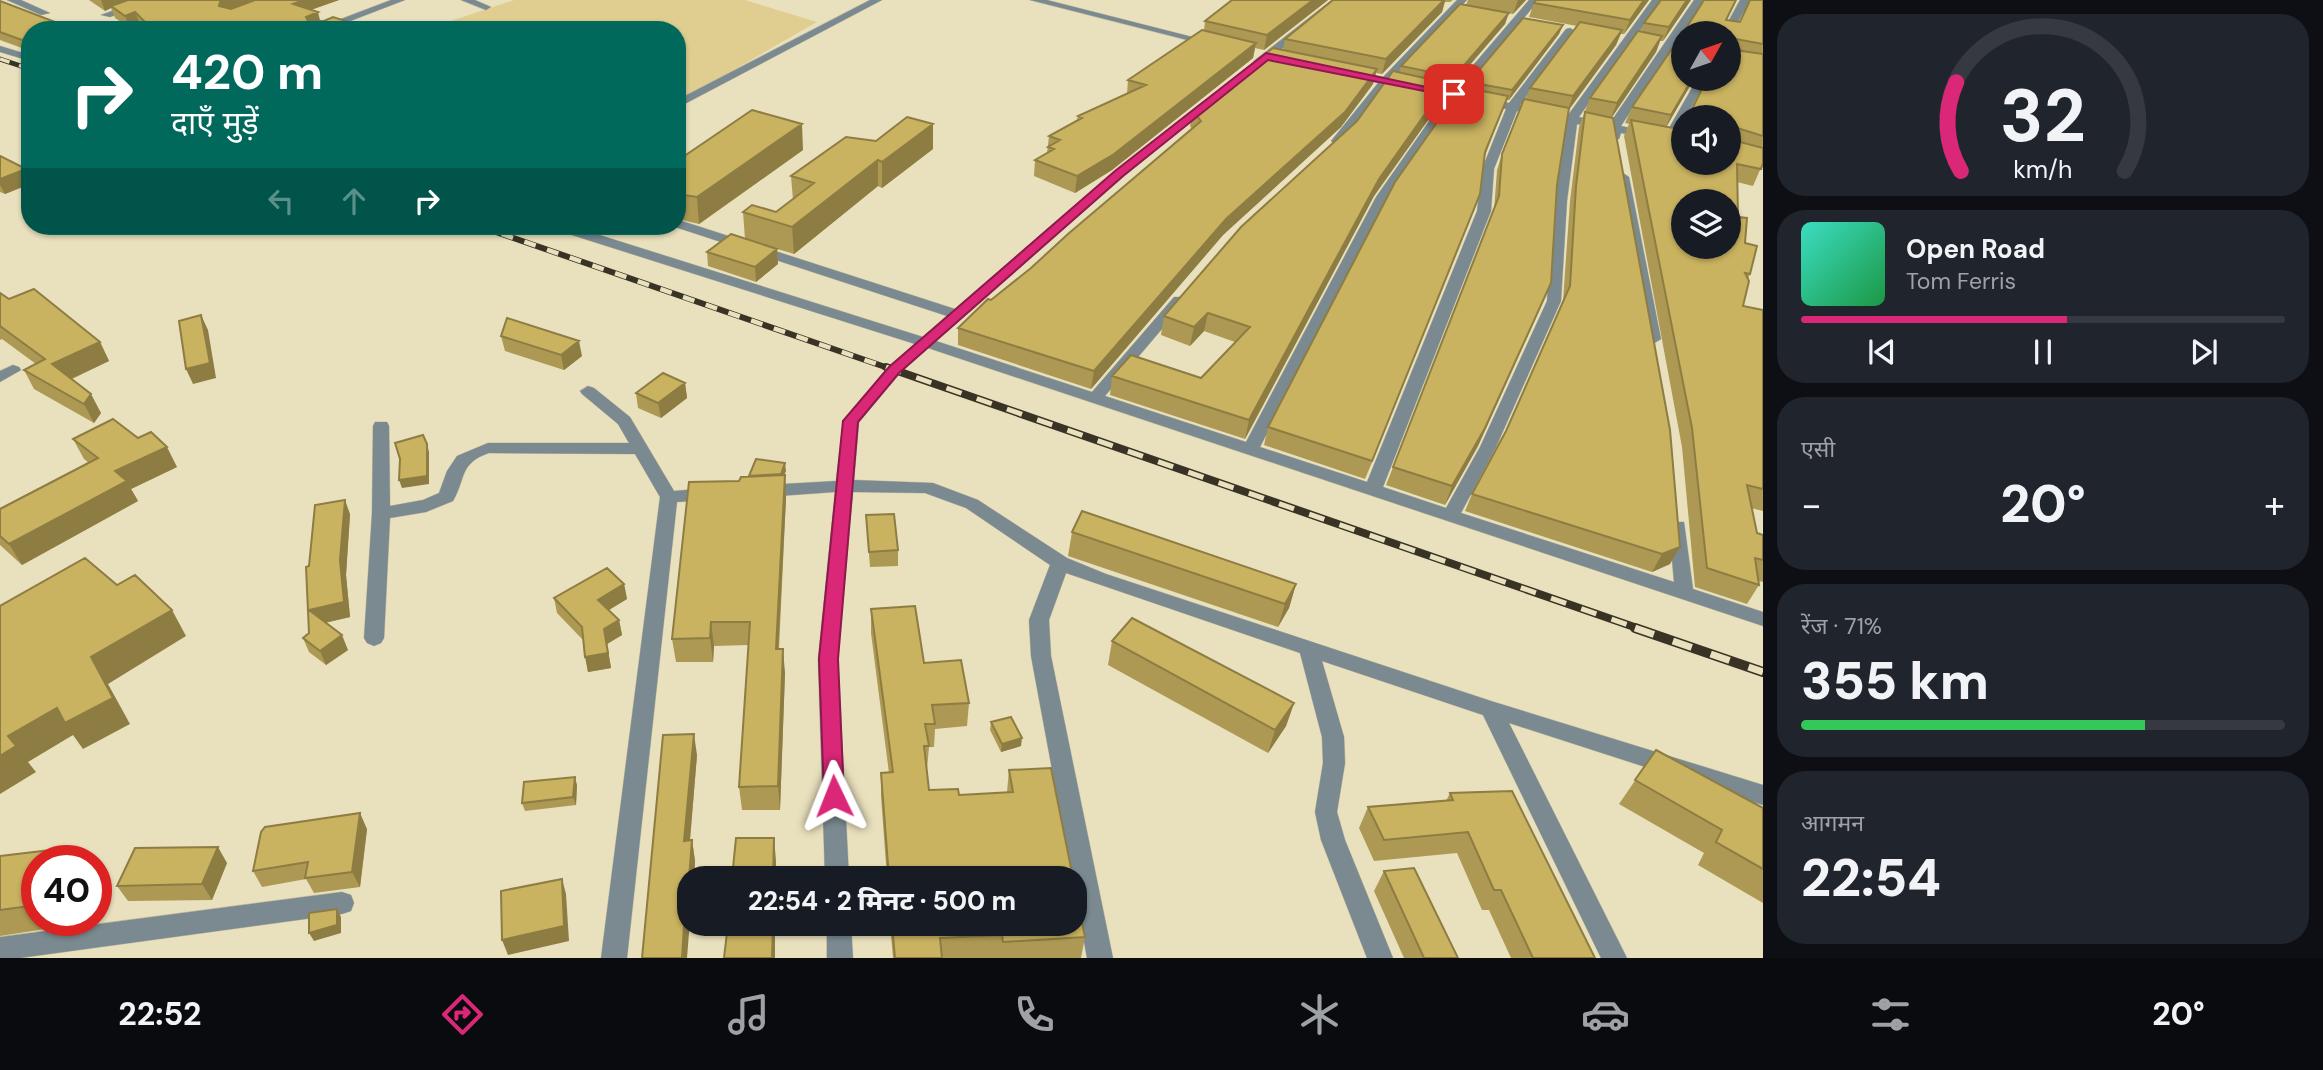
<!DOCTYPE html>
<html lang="hi">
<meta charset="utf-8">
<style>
body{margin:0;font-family:"DM Sans","Noto Sans Devanagari",sans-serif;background:#20242c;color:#f1f3f6;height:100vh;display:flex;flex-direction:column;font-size:26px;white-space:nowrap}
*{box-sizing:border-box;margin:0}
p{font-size:23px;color:#9ea1a6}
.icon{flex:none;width:38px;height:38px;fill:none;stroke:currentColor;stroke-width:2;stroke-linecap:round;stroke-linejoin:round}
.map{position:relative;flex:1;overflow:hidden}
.details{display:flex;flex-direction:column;gap:14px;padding:14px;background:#0d0f14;width:560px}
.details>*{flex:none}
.top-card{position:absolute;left:21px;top:21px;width:665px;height:214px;border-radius:28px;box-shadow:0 2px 5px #0004;background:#00695c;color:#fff;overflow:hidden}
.needle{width:46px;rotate:50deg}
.tools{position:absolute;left:1671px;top:21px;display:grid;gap:14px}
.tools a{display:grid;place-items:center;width:70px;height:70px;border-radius:50%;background:#171b24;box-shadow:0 2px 5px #0004;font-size:35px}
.speed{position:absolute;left:21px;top:845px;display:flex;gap:14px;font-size:35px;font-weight:700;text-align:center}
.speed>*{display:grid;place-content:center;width:91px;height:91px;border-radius:50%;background:#171b24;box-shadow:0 2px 5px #0004;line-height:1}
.speed .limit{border:10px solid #d22;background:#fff;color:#111}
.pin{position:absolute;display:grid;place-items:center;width:60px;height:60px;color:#fff;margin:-30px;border-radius:14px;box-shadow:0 4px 10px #0006}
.me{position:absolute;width:77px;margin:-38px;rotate:358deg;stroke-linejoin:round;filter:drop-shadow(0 0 5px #0008)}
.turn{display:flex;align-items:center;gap:24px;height:147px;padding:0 35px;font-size:32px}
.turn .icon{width:91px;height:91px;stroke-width:2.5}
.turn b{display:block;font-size:49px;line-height:60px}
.lanes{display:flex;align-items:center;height:66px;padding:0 35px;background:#0003;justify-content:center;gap:35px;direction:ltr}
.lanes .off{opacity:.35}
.big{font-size:52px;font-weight:800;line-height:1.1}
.details .card{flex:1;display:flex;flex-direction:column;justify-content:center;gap:10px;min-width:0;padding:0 24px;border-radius:28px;background:#20242c}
.details .dial{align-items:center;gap:0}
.dial svg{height:182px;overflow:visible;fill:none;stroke:#363941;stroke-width:7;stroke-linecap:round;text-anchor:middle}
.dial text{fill:#f1f3f6;stroke:none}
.song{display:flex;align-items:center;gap:21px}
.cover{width:84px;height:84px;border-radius:10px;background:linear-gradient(135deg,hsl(170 70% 55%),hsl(140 70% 35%))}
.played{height:7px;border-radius:4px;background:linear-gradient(90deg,#db2777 55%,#363941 55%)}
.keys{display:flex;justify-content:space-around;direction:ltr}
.heat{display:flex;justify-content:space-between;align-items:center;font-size:38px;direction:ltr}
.charge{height:10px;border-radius:5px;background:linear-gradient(90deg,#34c759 71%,#363941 0)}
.trip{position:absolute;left:677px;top:866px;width:410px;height:70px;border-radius:28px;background:#171b24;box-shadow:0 2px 5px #0004;font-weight:800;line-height:70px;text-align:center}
.menu{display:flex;height:112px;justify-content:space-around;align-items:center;background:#090b0e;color:#9ea1a6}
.menu .icon{width:49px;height:49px}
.menu .active{color:#db2777}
.menu b{font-size:32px;color:#f1f3f6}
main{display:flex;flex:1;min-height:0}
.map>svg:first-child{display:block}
.green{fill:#e0ce91}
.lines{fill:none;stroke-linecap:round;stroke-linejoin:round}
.minor-casing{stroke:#c6be9f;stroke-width:1}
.minor{fill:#7a8a90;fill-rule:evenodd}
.rail-far3-casing{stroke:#383325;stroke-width:5}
.rail-far2-casing{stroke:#383325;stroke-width:6}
.rail-far1-casing{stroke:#383325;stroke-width:8}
.rail-casing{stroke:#383325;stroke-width:10}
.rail-far3{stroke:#e9e0bd;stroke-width:3.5;stroke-dasharray:10;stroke-linecap:butt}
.rail-far2{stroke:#e9e0bd;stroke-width:4.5;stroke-dasharray:12;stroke-linecap:butt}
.rail-far1{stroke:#e9e0bd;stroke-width:5;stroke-dasharray:16;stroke-linecap:butt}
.rail{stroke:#e9e0bd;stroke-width:7;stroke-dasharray:20;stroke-linecap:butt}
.wall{fill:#ad9953;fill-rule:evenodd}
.shaded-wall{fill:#8d7d43}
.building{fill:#c9b260;stroke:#8d7d43;stroke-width:2;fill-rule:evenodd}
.route{fill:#db2777;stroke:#8e194d;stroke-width:2}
</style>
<main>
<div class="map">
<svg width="1763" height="958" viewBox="0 0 1763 958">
<rect width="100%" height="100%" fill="#e9e0bd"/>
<path class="green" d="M514 0H745L817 22 716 80 677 99V30H424Z"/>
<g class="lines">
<g class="minor-casing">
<path id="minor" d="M7 0H21L50 13 41 15Z
M142 0H157L110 17 101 15Z
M391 0H405L327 30H312Z
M461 0H475L491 7 486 10Z
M870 0H882L677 108V100Z
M1030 0H1047L1216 43 1211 46Z
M1332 0H1343L1262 65H1254V61Z
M1457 0H1467L1393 79 1451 91 1529 0H1539L1461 93 1509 103 1566 29 1570 28 1575 31 1520 105 1568 115 1652 0H1662L1579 117 1610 123 1694 0H1704L1621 126 1665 135 1697 79H1707L1686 117H1684L1676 137 1684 138V146L1621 133 1619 139H1611L1608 130 1577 124 1567 201 1561 301 1496 447 1461 513 1674 582 1669 526 1672 522H1684L1693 589 1763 612V626L928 348 900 373 859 422 854 480 933 483 978 500 1067 558 1106 574 1491 701 1763 785V805L1509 723 1627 958H1601L1483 715 1322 661 1344 737 1345 763 1337 812 1345 840 1393 958H1367L1321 840 1315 812 1323 763 1322 737 1300 653 1066 573 1049 620 1051 656 1113 958H1087L1031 656 1029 620 1050 565 966 508 925 493 853 492 838 659 849 878H825L818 659 835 492 765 497 756 491 765 485 836 481 843 421 888 367 915 344 553 229 551 226H571L923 337 947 316 672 226H677V220L682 221 955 309 1115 171 1205 100H1213V104L1123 177 936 341 1092 392 1174 297H1184L1186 300 1184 303 1105 396 1246 442 1376 197 1446 97 1388 85 1341 144 1337 145 1331 141 1378 83 1346 74 1351 71 1383 77ZM1456 99 1506 109 1482 169 1477 211 1367 482 1260 447 1388 197ZM1517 111 1566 121 1553 201 1547 301 1480 447 1446 508 1383 487 1491 211 1494 169Z
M1740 0H1750L1731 35 1722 33Z
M0 46 30 55V61L0 52Z
M1623 173 1629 177 1661 339 1653 344 1645 339 1617 177Z
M13 365 19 367 21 370 0 382V371Z
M588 386 594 388 630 417 674 491 709 488 718 494 709 500 677 502 627 958H601L660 497 635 454 489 453C459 463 466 479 453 501L426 512 390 518 384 638 381 643 374 646 367 643 364 638 372 513 373 426 375 422H387L389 426 390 506 423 500 439 493 447 471 457 456 488 443H629L618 424 582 394 580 391Z
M342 892 351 895 354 903 351 911 342 914 20 958H0V937Z
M827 924H851L853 958H827Z"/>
</g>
<use href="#minor" class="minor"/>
<g class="rail-far3-casing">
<path id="rail-far3" d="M0 59 30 69"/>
</g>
<g class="rail-far2-casing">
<path id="rail-far2" d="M479 226 891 369"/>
</g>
<g class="rail-far1-casing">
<path id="rail-far1" d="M886 367 1640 629"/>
</g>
<g class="rail-casing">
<path id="rail" d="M1635 628 1763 672"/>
</g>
<use href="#rail-far3" class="rail-far3"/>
<use href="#rail-far2" class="rail-far2"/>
<use href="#rail-far1" class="rail-far1"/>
<use href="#rail" class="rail"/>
</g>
<path class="wall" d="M89 0H339L311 10 320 21 349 22 351 30H145L140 24 130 28 115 18 111 8 105 11Z
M1232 0H1328L1264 50 1255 48 1253 58 1112 170 1075 193 1034 176 1035 160 1047 153 1049 136 1077 120 1078 116 1127 94 1128 80 1204 30 1205 21Z
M1333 0H1453L1450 2H1445L1442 12 1382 74 1376 73 1373 84 1341 127 1223 235 1091 389 958 345V328L1031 268 1192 129 1190 126 1193 111 1283 50 1285 39Z
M1468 0H1526L1513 14 1508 13 1505 24 1450 88 1446 87 1443 99 1374 196 1245 439 1110 395 1112 376 1201 378 1235 342 1204 331 1190 346 1161 335 1164 316 1357 121 1399 73 1401 66 1466 5Z
M1536 0H1649L1624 34H1621L1616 45 1569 110 1557 185 1544 300 1478 446 1445 505 1386 485 1494 210 1497 170 1502 154 1530 88 1577 26 1529 17 1534 3Z
M1691 0 1663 41H1660L1656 52 1612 117 1670 564 1652 572 1465 511 1472 494 1506 431 1563 301 1570 201 1579 127 1590 98 1641 31 1644 23Z
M1763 0V163L1753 186 1737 182 1738 217 1745 243 1750 274 1748 279 1743 306 1763 310V511L1751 508 1757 533 1763 535V582L1759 581V585L1747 604 1695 587 1682 447 1624 136 1629 124 1625 123 1632 107 1680 40 1685 30 1727 20 1740 22ZM1684 33H1729L1684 163V126L1682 130 1666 127 1694 79H1684Z
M0 1 30 30V51L0 40Z
M1563 25 1559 34 1509 100H1506L1485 156 1480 194 1474 210 1365 479 1264 445 1268 427 1467 88 1469 82Z
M933 149 882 188 878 186 794 254 745 239 743 212H776L793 200 791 176Z
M803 150 699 224 677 219V161Z
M0 156 30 177V184L5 194 0 192Z
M777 249 778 264 756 282 708 266 707 252Z
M0 293 9 299 100 342 109 361 72 379 101 413 94 423 34 389 24 370 36 364 2 339 0 340Z
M501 336 582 356 564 370 505 351Z
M685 383 687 398 661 418 638 408 636 393Z
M73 439 177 467 131 489 138 501 22 565 0 545V509L89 463 84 459Z
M786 471 784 475 786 498 779 649 785 673 780 810H742L739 787 749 645 714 646 713 662H676L672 639 739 481 750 477 749 476Z
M350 514 346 575 350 617 325 623 348 650 326 665 309 652 303 638 309 633V566Z
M866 515 898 550V566L870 567Z
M1072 532 1296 584 1289 608 1278 627 1068 556Z
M624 584 627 599 608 610 619 620 622 635 607 644 611 668 588 672 583 640 557 613 554 598Z
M871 609 924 663 969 703 967 726 935 729 934 747H929L927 769 929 790 959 795 1007 792 1009 770 1073 878H887L881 796V773H889L871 633Z
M1112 641 1294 703 1286 726 1268 753 1108 665Z
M991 722 1021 746 1001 752 990 730Z
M1656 750 1763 808V903L1698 865 1704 853 1619 804Z
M697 755 690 841 692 840 695 861 694 878H690V920L642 958Z
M577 785 576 805 525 811 522 803Z
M1450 793 1595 958H1511L1489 910H1482L1457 853 1374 861 1359 828 1368 807 1446 801Z
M367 829 360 887 314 893 306 879 262 887 253 871Z
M68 848 78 861H37V920H67L65 926 0 936V856Z
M227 863 212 900 128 901 117 886Z
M1384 871 1458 958H1404L1374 891Z
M890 924H1074L1085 937 1081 958H893Z"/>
<path class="shaded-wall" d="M101 0H134L111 6V8L105 11Z
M226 0H260L223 17 219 6 220 2Z
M304 0H339L296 15 293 4Z
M1313 0H1328L1264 50 1267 35Z
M1444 0H1445L1442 12 1382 74 1386 59Z
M1518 0H1526L1513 14Z
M1644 0H1649L1624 34 1630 20Z
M1687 0H1691L1663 41 1669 27Z
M135 12 140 24 130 28 125 16Z
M318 12 321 24 310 29 306 17Z
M1509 13 1505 24 1450 88 1454 77Z
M349 22 351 30H329Z
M1563 25 1559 34 1509 100 1512 90Z
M1622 30 1616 45 1567 112 1573 96Z
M1662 36 1656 52 1610 120 1617 103Z
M1256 43 1253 58 1112 170 1075 193 1077 176Z
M1377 69 1373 84 1341 127 1223 235 1091 389 1094 371 1226 219Z
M1692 79H1694L1664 131 1671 115Z
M1447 83 1443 99 1374 196 1245 439 1249 420 1379 179Z
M802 124 803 150 699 224 697 197Z
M933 124V149L882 188V162Z
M878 160V186L794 254 792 227Z
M26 169 30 177V184L5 194 0 185V179Z
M1480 194 1474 210 1365 479 1372 461Z
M777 249 778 264 756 282 755 267Z
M1551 283 1478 446 1445 505 1452 486Z
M1208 313 1204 331 1190 346 1194 327Z
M201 315 208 330 216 378 193 384 186 369Z
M579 341 582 356 564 370 561 355Z
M100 342 109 361 62 383 52 364Z
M685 383 687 398 661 418 658 403Z
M91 394 101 413 94 423 84 404Z
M427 444 429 452V484L402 488 399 480Z
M167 447 177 467 131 489 138 501 22 565 9 544 115 471Z
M785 463 786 471 781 482V474Z
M785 475 786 498 777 673 776 649Z
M345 500 350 514 346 575 350 617 315 625 309 610 340 560Z
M1680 547 1670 564 1652 572 1662 554Z
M624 584 627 599 601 615 598 600Z
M1296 584 1289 608 1278 627 1285 604Z
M172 610 186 636 108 684 130 724 83 749 73 735 28 762 36 772 0 794V756L8 736 91 657Z
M619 620 622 635 607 644 611 668 588 672 585 657 604 629Z
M711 622 714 646 713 662 710 638Z
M342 635 348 650 326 665 320 651Z
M783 649 785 673 780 810 778 786Z
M1294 703 1286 726 1268 753 1275 730Z
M694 734 697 755 688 862 684 841Z
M1022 738 1021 746 1001 752 1002 744Z
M575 777 577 785 576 805 573 797Z
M360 813 367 829 360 887 352 872Z
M774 838 776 861V878H773Z
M692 840 695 861 694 878H690V880L689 878Z
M218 847 227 863 212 900 202 884Z
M68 848 78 861H63Z
M687 878 690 892V920L687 958H682Z
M562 879 566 894 569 941 508 955 502 940Z
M337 909 341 917V933L314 941 309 933Z
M61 920H67L65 926Z
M773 924H775V958H772Z"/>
<path class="building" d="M128 0H226L220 2 219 6 231 9 255 0H304L293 4 318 12 306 17 308 21H324L333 17 349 22 329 30H153L135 12 125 16 111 6Z
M1232 0H1313L1267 35 1205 21Z
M1333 0H1444L1386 59 1285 39Z
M1536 0H1644L1630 20 1534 3Z
M1661 0H1687L1669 27 1644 23Z
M1704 0H1736L1726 20 1740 22 1750 0H1763V44L1736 39 1733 41 1735 50 1763 54V136L1737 128 1734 131 1736 141 1763 148V163L1761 169 1737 164 1738 217 1747 218 1745 243 1757 246 1750 274 1745 273 1749 281 1743 306 1763 310V489L1747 485 1757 533 1763 535V560L1755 558 1759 585 1707 568 1692 428 1631 120 1684 130V163H1729V117H1688L1707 79H1729V33H1692V32L1685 30ZM1684 201H1729V247H1684Z
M0 1 76 30H30V43L0 32Z
M1460 4 1509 13 1454 77 1401 66Z
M1523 18 1563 25 1512 90 1469 82Z
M1580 22 1622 30 1573 96 1530 88Z
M1202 30 1256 43 1114 154 1077 176 1035 160 1054 149 1048 147 1060 140 1049 136 1082 118 1078 116 1146 85 1128 80Z
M1638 31 1662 36 1617 103 1590 98Z
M1678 40H1684V79H1692L1671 115 1632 107Z
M1273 48 1377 69 1345 112 1226 219 1094 371 958 328 988 299 991 300 1031 268 1068 234 1201 121 1193 111Z
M1393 71 1447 83 1379 179 1249 420 1112 376 1131 355 1201 378 1250 327 1208 313 1194 327 1164 316 1241 227 1357 121Z
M1462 87 1508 96 1485 152 1480 194 1372 461 1268 427 1395 182Z
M1524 99 1569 108 1557 185 1551 283 1485 428 1452 486 1393 467 1499 196 1502 154Z
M752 110 802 124 697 197 677 194V161Z
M1585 112 1613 118 1670 430 1680 547 1662 554 1472 494 1506 431 1570 286 1576 186Z
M907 117 933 124 882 162 878 160 792 227 743 212 752 205 776 212 814 183 791 176 846 137 876 141Z
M0 156 26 169 0 179Z
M731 234 777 249 755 267 707 252Z
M34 289 100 342 52 364 91 394 84 404 24 370 45 359 0 326V293L9 299Z
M201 315 210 363 186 369 179 321Z
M507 318 579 341 561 355 501 336Z
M663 373 685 383 658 403 636 393Z
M113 419 138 438 151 432 167 447 115 471 127 481 9 544 0 536V509L98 458 73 439Z
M423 435 427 444V476L399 480 400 459 395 443Z
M756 459 785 463 781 474 749 476Z
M785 475 776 649H783L778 786 739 787 750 622H711L710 638 672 639 689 482 739 481 741 477Z
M345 500 340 560 344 602 309 610 342 635 320 651 303 638 309 633 306 567 309 566 315 505Z
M1082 511 1296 584 1285 604 1072 532Z
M894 514 898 550 869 552 866 515Z
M85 558 117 585 135 575 172 610 91 657 113 698 65 723 57 708 8 736 16 746 0 756V606Z
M607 568 624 584 598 600 619 620 604 629 608 653 585 657 582 627 554 598Z
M915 606 924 663 961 660 969 703 932 705 935 724H925L929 746H924L929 790 958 789 959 795 1013 792 1009 770 1051 768 1073 878H1025L1024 871 961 875 962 878H889L881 773 893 772 871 609Z
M1132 618 1294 703 1275 730 1112 641Z
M1011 717 1022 738 1002 744 991 722Z
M694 734 684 841 692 840 689 878H687L682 958H642L663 735Z
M1656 750 1763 808V869L1716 842 1722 830 1635 780Z
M575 777 573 797 522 803 524 782Z
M1512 791 1595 958H1533L1501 890H1494L1468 832 1384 840 1368 807 1453 800 1450 793Z
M360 813 352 872 305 878 308 862 253 871 261 832 265 827Z
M736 838H774L773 878H732Z
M218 847 202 884 117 886 135 848Z
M68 848 63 861H37V905L0 910V856Z
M1414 868 1458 958H1424L1384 871Z
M562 879 564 926 502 940 501 891Z
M1074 886 1085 937 1003 942 1002 935 940 938 942 958H895L892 924H1074Z
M337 909V925L309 933V913Z
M728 924H773L772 958H724Z"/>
<path class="route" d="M1266 53 1459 94 1454 97 1268 60 1123 176 899 373 858 422 838 659 844 796 841 802 834 805 827 802 824 796 819 659 843 421 889 367 1115 171Z"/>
</svg>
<div class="tools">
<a><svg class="needle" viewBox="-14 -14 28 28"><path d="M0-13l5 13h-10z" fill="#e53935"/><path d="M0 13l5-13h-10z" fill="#9ea1a6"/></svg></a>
<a><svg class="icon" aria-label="sound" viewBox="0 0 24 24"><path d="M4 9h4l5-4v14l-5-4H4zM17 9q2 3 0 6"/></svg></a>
<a><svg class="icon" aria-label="layers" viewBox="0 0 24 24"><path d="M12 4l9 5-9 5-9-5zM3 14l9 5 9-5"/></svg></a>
</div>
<div class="speed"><div class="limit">40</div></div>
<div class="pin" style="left:1454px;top:94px;background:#d93025"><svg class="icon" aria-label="arrive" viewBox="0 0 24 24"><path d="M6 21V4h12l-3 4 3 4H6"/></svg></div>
<svg class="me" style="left:834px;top:796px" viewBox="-20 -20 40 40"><path d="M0-17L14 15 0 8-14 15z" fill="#db2777" stroke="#fff" stroke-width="4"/></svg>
<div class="trip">22:54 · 2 मिनट · 500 m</div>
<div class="top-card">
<div class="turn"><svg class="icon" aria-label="right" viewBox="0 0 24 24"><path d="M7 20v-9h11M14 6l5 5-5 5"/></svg><div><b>420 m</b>दाएँ मुड़ें</div></div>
<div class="lanes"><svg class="icon off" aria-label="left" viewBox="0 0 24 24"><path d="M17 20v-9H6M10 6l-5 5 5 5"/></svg><svg class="icon off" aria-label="ahead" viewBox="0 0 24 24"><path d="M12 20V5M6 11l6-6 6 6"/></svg><svg class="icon" aria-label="right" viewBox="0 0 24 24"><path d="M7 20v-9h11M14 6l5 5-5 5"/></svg></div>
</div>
</div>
<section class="details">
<div class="card dial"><svg viewBox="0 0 100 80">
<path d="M14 69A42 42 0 1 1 86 69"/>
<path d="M14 69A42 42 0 0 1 12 30" stroke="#db2777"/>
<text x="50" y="56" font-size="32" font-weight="700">32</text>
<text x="50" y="72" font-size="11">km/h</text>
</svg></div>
<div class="card">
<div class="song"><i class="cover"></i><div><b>Open Road</b><p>Tom Ferris</p></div></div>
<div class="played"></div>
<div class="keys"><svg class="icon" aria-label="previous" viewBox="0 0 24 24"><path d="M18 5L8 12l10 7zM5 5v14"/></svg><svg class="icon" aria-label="pause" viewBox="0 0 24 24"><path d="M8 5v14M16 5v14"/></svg><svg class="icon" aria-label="next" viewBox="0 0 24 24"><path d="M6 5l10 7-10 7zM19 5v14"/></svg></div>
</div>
<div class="card"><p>एसी</p>
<div class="heat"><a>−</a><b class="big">20°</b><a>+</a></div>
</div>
<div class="card"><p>रेंज · 71%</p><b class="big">355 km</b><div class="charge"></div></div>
<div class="card"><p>आगमन</p><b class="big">22:54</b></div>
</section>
</main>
<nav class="menu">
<b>22:52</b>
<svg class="icon active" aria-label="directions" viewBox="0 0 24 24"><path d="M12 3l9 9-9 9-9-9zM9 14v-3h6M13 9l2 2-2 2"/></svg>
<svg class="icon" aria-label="music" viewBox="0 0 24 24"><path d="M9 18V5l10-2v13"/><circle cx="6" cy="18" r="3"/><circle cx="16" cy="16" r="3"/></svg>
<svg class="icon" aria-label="phone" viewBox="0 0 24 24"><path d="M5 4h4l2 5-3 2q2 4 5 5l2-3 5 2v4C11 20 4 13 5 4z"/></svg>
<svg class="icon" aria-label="climate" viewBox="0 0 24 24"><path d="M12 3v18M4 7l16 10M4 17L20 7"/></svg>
<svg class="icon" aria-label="car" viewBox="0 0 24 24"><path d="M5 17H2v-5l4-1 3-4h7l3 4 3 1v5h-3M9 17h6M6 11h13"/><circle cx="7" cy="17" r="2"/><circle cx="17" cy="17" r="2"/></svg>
<svg class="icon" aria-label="filters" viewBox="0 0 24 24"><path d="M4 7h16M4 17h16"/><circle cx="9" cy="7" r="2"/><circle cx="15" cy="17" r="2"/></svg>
<b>20°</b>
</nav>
